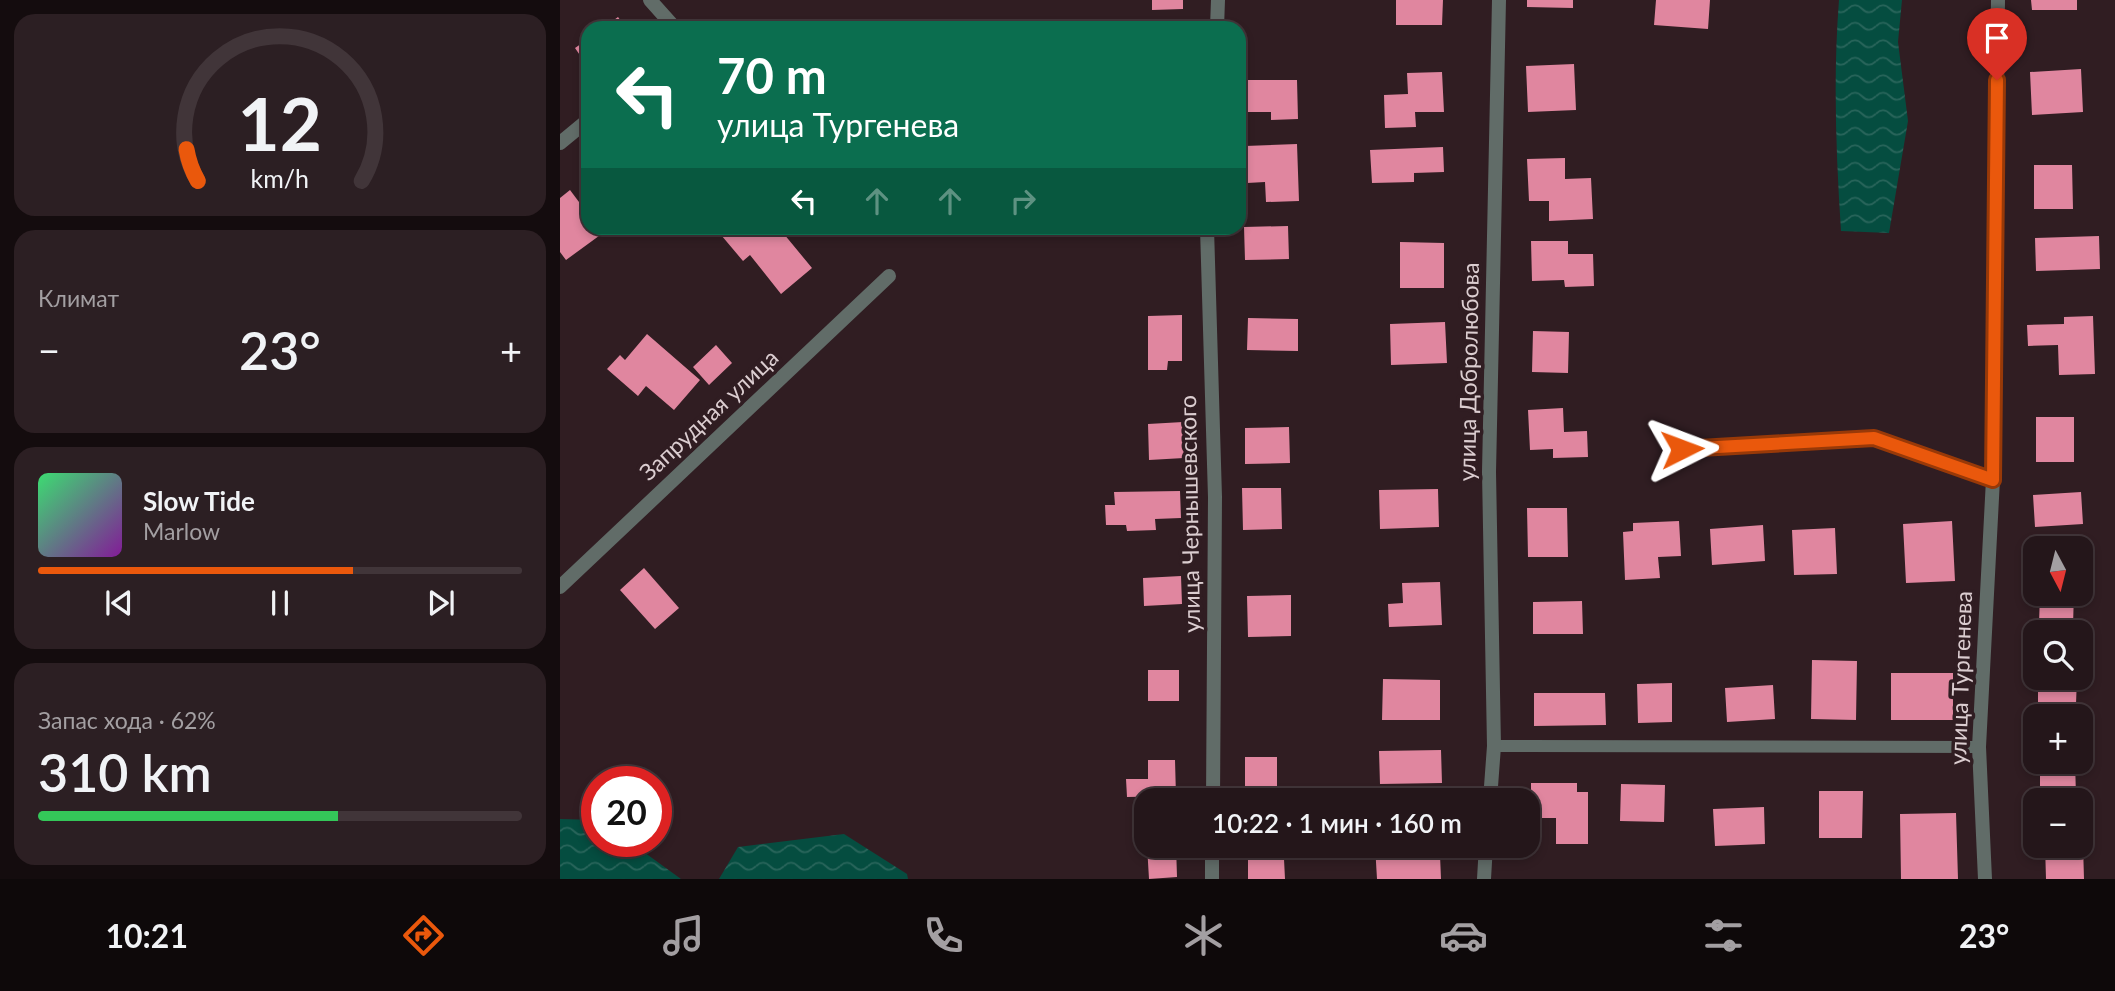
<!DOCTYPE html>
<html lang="ru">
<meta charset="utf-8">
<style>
body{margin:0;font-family:Lato,sans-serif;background:#2c1f23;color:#f1f3f6;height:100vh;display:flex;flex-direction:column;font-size:26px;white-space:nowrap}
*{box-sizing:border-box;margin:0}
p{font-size:23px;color:#a39fa2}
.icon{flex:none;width:38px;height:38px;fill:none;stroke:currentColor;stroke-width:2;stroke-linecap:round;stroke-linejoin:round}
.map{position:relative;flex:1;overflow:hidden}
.drawer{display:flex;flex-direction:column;gap:14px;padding:14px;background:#140c0e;width:560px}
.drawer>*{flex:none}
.guide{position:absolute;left:21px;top:21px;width:665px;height:214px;border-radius:21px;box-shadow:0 4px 10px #0003,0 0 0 2px #413539;background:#0b6e4f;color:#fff;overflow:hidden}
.needle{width:46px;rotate:173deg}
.controls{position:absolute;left:1463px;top:536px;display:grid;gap:14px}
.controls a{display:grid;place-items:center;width:70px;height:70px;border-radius:14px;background:#24161a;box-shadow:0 4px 10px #0003,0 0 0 2px #413539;font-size:35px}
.speed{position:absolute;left:21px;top:766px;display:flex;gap:14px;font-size:35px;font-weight:700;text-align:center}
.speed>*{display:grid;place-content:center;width:91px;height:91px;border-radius:50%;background:#24161a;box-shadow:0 4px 10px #0003,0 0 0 2px #413539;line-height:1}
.speed .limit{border:10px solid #d22;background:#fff;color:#111}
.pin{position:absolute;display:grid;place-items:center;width:60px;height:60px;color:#fff;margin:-72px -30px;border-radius:50% 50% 50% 0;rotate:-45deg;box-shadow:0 0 7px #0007}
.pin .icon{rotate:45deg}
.me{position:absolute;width:77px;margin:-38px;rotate:87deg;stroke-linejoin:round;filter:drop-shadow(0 0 5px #0008)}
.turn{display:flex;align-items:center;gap:24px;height:147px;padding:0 21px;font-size:32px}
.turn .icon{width:91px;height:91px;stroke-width:2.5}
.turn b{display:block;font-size:49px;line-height:60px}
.lanes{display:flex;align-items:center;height:66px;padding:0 21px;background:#0003;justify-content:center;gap:35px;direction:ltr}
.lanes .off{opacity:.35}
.big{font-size:52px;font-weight:600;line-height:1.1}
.drawer .card{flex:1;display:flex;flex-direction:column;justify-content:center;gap:10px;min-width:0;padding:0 24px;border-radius:21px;background:#2c1f23}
.drawer .dial{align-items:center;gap:0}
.dial svg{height:182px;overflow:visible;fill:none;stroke:#413539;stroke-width:7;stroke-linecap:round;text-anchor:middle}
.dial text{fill:#f1f3f6;stroke:none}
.song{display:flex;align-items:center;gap:21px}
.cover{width:84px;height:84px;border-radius:10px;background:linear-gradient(135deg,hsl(140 70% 55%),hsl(290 70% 35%))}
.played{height:7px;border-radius:4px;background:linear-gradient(90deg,#ea580c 65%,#413539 65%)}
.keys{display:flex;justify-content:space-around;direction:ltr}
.heat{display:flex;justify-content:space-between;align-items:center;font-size:38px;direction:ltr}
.charge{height:10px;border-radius:5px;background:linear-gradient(90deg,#34c759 62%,#413539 0)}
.trip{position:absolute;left:574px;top:788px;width:406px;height:70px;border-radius:21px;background:#24161a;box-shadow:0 4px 10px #0003,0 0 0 2px #413539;font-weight:600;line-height:70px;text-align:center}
.dock{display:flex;height:112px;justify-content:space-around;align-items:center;background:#0e090a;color:#a39fa2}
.dock .icon{width:49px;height:49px}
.dock .on{color:#ea580c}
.dock b{font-size:32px;color:#f1f3f6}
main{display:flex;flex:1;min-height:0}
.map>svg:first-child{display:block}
.water{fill:url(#water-waves)}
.building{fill:#e0869f}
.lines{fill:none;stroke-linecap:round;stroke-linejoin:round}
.lane{stroke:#616c68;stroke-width:12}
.street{stroke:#616c68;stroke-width:14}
.route-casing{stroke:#983908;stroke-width:18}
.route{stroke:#ea580c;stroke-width:12}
.labels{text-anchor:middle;stroke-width:7;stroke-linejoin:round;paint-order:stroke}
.street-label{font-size:23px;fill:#dbcdd0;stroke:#301d22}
</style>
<main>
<section class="drawer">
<div class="card dial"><svg viewBox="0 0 100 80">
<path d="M14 69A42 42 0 1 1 86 69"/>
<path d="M14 69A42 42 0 0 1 9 55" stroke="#ea580c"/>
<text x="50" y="56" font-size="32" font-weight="700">12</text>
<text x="50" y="72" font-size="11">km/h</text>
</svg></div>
<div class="card"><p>Климат</p>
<div class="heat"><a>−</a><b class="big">23°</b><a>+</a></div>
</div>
<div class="card">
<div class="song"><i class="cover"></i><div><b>Slow Tide</b><p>Marlow</p></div></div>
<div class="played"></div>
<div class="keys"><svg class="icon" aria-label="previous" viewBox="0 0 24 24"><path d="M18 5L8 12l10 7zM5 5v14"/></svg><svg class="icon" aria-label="pause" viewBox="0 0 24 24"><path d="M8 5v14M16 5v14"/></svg><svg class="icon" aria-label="next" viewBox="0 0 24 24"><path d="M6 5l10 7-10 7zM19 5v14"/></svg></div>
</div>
<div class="card"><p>Запас хода · 62%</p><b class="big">310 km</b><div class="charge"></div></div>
</section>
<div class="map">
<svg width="1555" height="879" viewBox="0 0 1555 879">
<defs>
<pattern id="water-waves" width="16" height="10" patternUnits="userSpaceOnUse" patternTransform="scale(1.75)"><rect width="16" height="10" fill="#054d40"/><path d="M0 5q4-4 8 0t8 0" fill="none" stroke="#29655b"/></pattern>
</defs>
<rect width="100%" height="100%" fill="#301d22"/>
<path class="water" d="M1279 0H1342L1338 42 1348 121 1329 233 1281 231C1276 154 1273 77 1279 0Z
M0 819 37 820V842H70L121 879H0Z
M284 834 347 874 348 879H159L178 847Z"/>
<path class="building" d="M592 0H623V9L592 10Z
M836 0H883L882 25H836Z
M967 0H1013V8L967 7Z
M1096 0H1150L1148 29 1094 25Z
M1471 0H1517V10H1472Z
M58 17 66 28H43Z
M28 39V67L15 48Z
M1014 64 1016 110 968 112 966 66Z
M1521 69 1523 112 1472 115 1470 72Z
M882 72 884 112H855L856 127 825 128 824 95 848 94 847 73Z
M684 80H737L738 119 711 120V112H685Z
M737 144 739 201 706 202 705 182 687 183 685 146Z
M883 147 884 172 854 173V182L812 183 810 150Z
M1005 158V179L1031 178 1033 219 989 221V201H969L967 159Z
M1474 165H1512L1513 209H1474Z
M10 190 28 214V228H39L43 233 6 260 0 252V198Z
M728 226 729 259 685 260 684 227Z
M158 228H219L252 268 221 294 190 255 183 261 156 229Z
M1539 236 1540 269 1476 271 1475 238Z
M971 241H1008V254H1033L1034 286 1005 287 1004 280 972 281Z
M840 242 884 243V288H840Z
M622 315V361H608L607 370H588V316Z
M1533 316 1535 374 1499 375 1498 345 1468 346 1467 325 1504 324V317Z
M688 318 738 319V351L687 350Z
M885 322 887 363 831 365 830 324Z
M973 331 1009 332 1008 373 972 372Z
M87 334 140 380 114 410 86 386 78 396 47 369 60 355 65 360Z
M156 345 172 363 149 385 133 367Z
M1003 408 1004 432 1027 431 1028 457 993 458V449L970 450 968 410Z
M1476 417H1514V462H1476Z
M623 422 624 458 589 460 588 424Z
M729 427 730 463 685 464V428Z
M682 488H721L722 529 683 530Z
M878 489 879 527 820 529 819 490Z
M620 491 621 518 595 519 596 530 567 531 566 525H546L545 505H555L554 492Z
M1521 492 1523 524 1475 527 1473 495Z
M967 508H1007L1008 557H968Z
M1119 521 1121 556 1098 557 1100 578 1065 580 1063 532 1073 531V523Z
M1392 521 1395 581 1346 583 1343 524Z
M1203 525 1205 561 1152 565 1150 529Z
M1275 528 1277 574 1234 575 1232 530Z
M84 568 119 608 95 629 60 590Z
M621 576 622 604 584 606 583 578Z
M880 582 882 625 829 627 828 604 843 603 842 583Z
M1480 593H1514L1513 625 1479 624Z
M731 595V636L688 637 687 596Z
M1022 601 1023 634H973V602Z
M1252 660 1297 661 1296 720 1251 719Z
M588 670H619V701H588Z
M1331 673H1393V720H1331Z
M1478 677H1517L1516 704H1478Z
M823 679 880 680V720H822Z
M1112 683V722L1078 723 1077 684Z
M1213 685 1215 719 1167 722 1165 688Z
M974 693H1045L1046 725 974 726Z
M881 750 882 783 820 784 819 751Z
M685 757H717V797H685Z
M588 760H615L616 796 567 797 566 779H588Z
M1480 761H1515L1516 796 1480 797Z
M971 783H1017V792H1028V844H996V818H971Z
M1061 784 1105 785 1104 822 1060 821Z
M1259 791H1303L1302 838H1259Z
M1204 807 1205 844 1155 846 1153 809Z
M1396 813 1398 879H1341L1340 814Z
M587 845H616L617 877 589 879Z
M815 845H830L831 857 880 855 881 879H817Z
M1485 845H1523L1524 879H1486Z
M688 859H724L725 879H688Z"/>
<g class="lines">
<path class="lane" d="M1122 449 1314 438 1433 479
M934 746 1419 747"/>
<path class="street" d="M90 0 115 28
M657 28 658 0
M0 143 28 120
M647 228 655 497 653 800
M0 587 329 276
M930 800 934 746 929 472 939 0
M652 879V845
M924 879 926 845
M1425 879 1419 747 1433 479 1438 0"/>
</g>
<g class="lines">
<g class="route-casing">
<path id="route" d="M1122 449 1314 438 1433 480 1437 80"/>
</g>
<use href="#route" class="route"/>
</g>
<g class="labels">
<g class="street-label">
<text transform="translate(909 372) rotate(-89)" y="8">улица Добролюбова</text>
<text transform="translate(149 415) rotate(-43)" y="8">Запрудная улица</text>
<text transform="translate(630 514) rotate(-91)" y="8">улица Чернышевского</text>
<text transform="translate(1401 678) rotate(-88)" y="8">улица Тургенева</text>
</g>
</g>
</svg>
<div class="controls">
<a><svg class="needle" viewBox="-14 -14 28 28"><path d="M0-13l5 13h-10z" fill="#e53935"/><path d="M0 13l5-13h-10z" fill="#a39fa2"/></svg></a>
<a><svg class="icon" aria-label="search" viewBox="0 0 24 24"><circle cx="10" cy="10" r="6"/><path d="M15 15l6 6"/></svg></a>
<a>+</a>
<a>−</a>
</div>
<div class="speed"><div class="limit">20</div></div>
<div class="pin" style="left:1437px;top:80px;background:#d93025"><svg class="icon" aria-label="arrive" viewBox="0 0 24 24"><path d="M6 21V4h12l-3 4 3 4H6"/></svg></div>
<svg class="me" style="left:1122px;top:449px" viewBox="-20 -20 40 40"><path d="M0-17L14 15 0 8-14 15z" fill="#ea580c" stroke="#fff" stroke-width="4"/></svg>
<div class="trip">10:22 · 1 мин · 160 m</div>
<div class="guide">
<div class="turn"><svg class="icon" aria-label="left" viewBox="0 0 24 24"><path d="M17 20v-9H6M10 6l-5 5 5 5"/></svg><div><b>70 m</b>улица Тургенева</div></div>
<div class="lanes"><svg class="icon" aria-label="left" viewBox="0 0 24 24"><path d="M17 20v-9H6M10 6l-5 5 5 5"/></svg><svg class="icon off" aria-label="ahead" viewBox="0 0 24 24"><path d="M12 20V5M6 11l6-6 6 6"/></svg><svg class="icon off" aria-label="ahead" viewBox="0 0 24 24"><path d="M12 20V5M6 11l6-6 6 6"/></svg><svg class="icon off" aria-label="right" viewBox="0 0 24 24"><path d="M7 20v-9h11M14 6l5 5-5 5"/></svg></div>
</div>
</div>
</main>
<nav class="dock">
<b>10:21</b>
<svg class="icon on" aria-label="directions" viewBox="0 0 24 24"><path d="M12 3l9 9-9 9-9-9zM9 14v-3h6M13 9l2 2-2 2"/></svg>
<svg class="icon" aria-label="music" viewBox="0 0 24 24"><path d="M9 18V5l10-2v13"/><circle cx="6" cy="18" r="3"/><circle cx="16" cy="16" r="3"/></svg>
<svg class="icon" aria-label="phone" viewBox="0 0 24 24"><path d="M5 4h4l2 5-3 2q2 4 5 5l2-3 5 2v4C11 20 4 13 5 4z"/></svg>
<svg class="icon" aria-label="climate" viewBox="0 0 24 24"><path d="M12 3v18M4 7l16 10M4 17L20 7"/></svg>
<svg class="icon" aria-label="car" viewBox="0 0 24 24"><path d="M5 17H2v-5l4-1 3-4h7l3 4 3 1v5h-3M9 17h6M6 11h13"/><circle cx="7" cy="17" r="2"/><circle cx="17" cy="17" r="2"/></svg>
<svg class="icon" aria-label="filters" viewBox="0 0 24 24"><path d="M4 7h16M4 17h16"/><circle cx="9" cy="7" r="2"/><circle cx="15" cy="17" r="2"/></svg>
<b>23°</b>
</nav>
